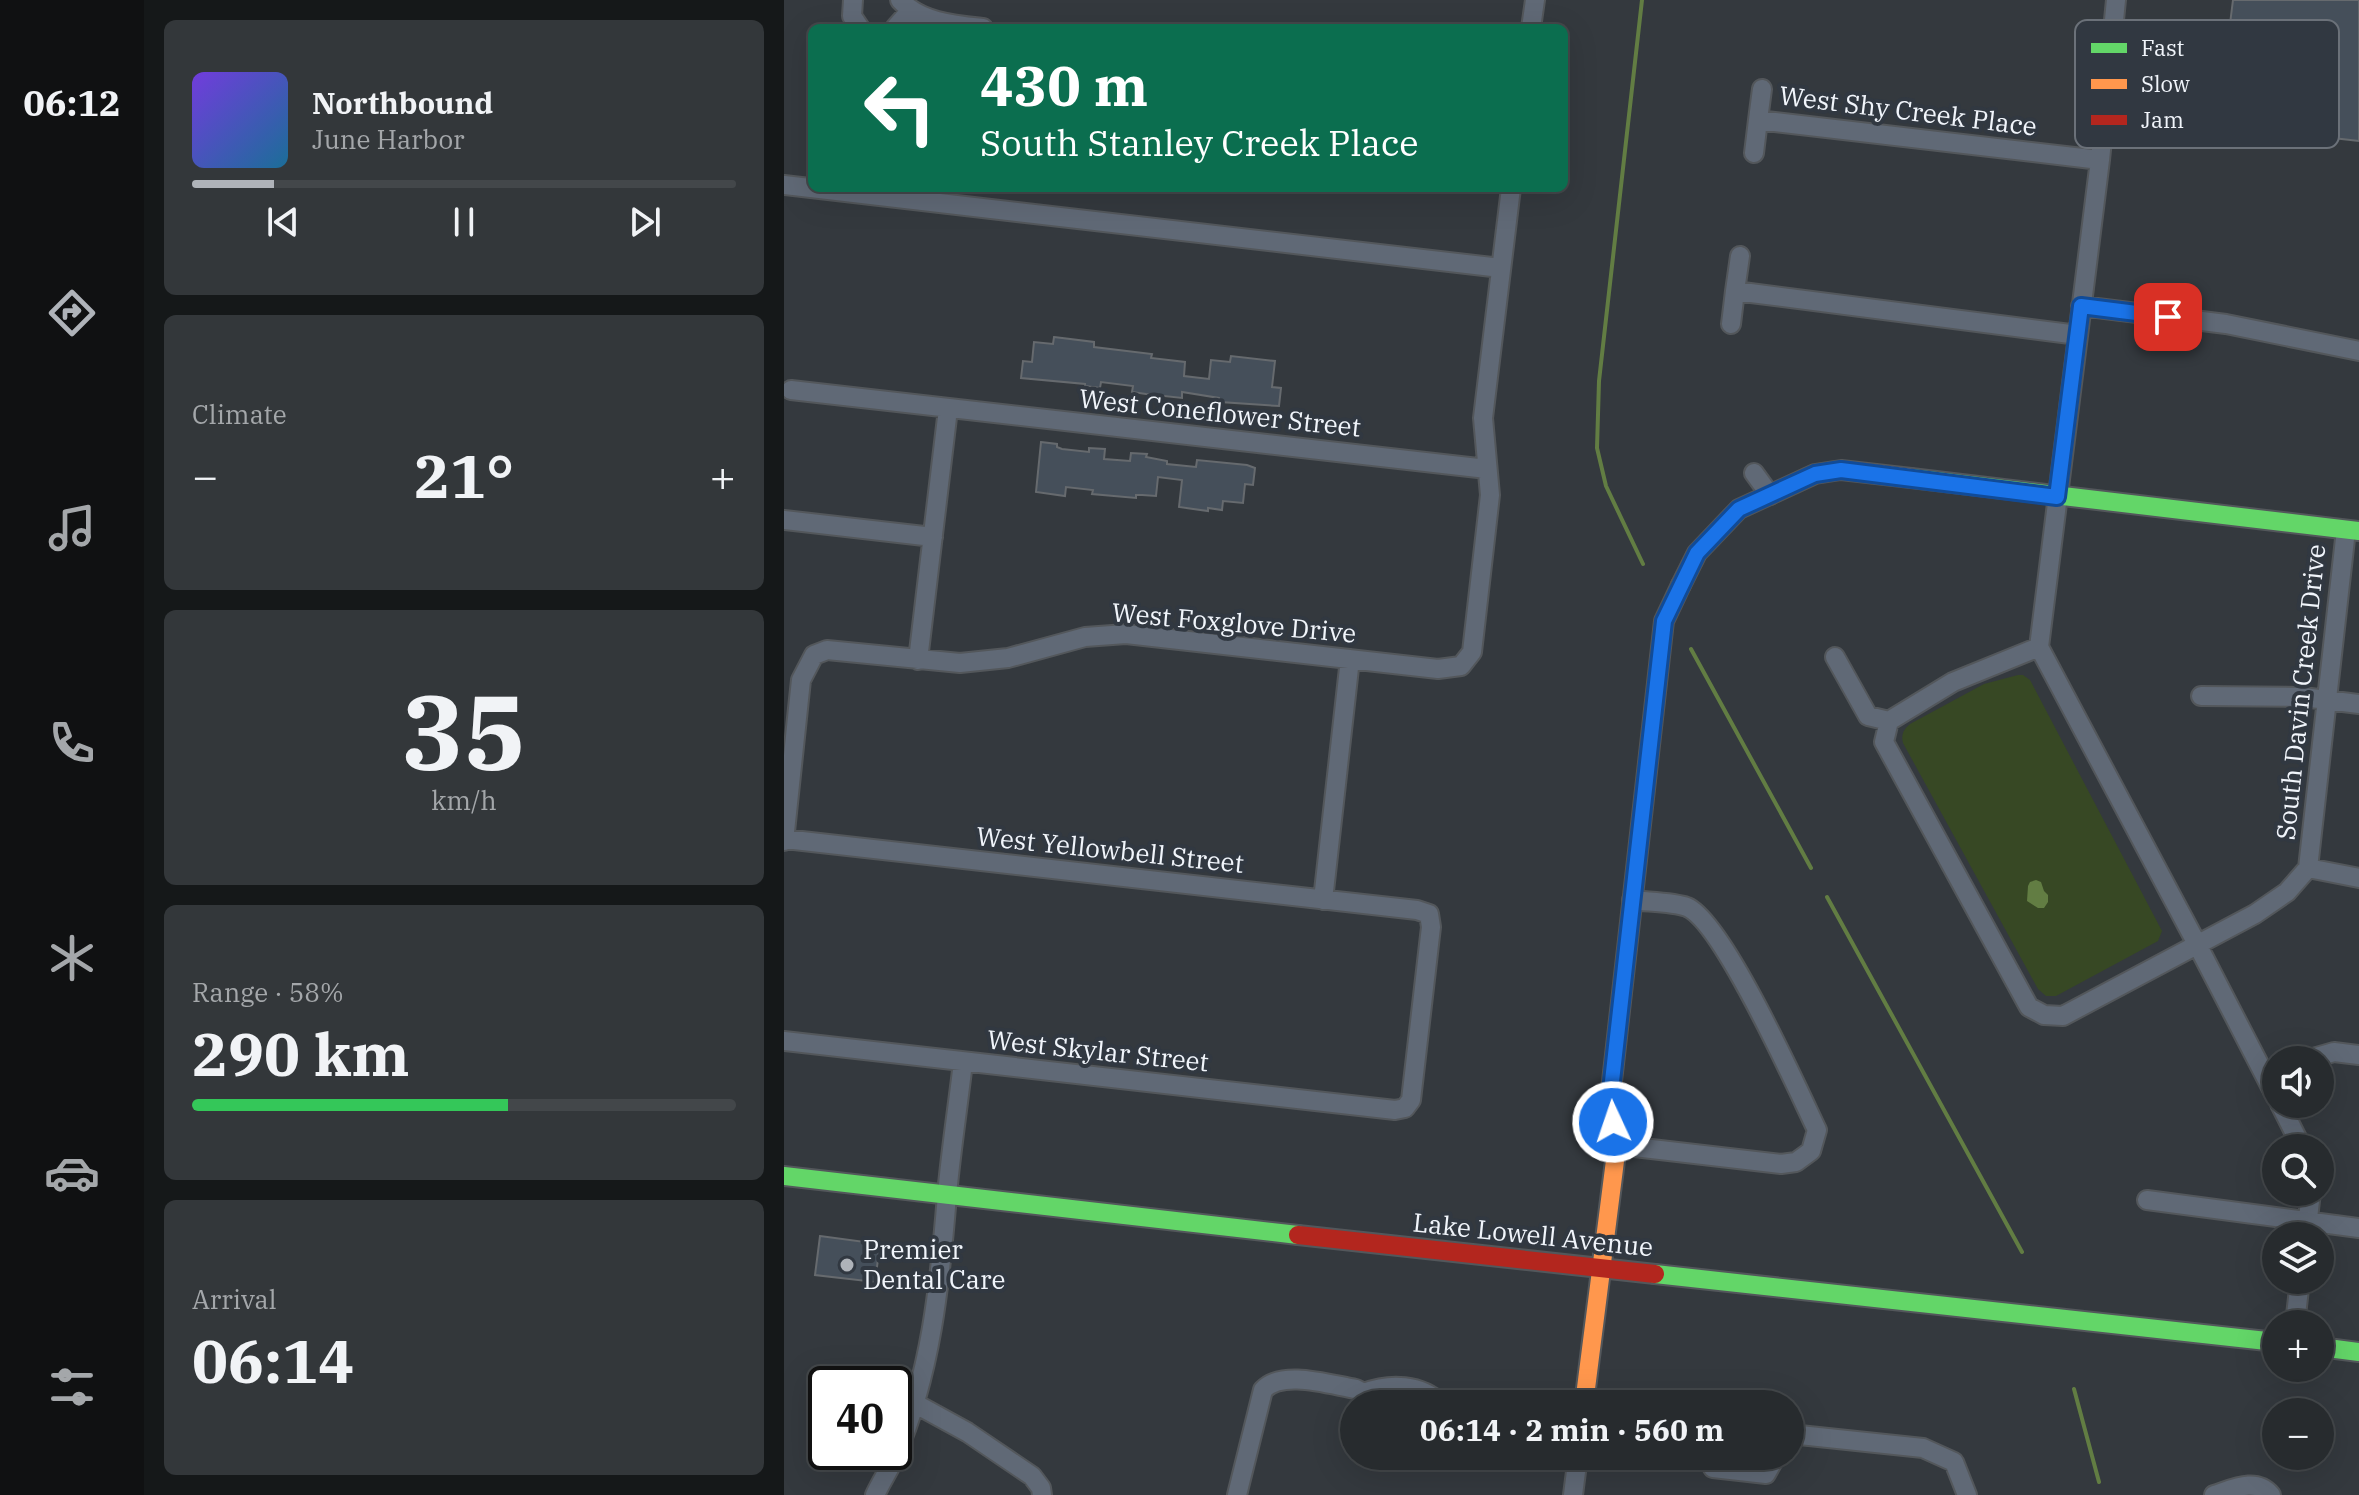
<!DOCTYPE html>
<meta charset="utf-8">
<style>
body{margin:0;font-family:"IBM Plex Serif",serif;background:#33373a;color:#f1f3f6;height:100vh;display:flex;flex-direction:column;font-size:30px;white-space:nowrap}
*{box-sizing:border-box;margin:0}
p{font-size:26px;color:#a4a7aa}
.icon{flex:none;width:44px;height:44px;fill:none;stroke:currentColor;stroke-width:2;stroke-linecap:round;stroke-linejoin:round}
.map{position:relative;flex:1;overflow:hidden}
.side{display:flex;flex-direction:column;gap:20px;padding:20px;background:#151819;width:640px}
.side>*{flex:none}
.guide{position:absolute;left:24px;top:24px;width:760px;height:168px;border-radius:12px;box-shadow:0 8px 32px #0002,0 0 0 2px #43474a;background:#0b6e4f;color:#fff;overflow:hidden}
.tools{position:absolute;left:1478px;top:1046px;display:grid;gap:16px}
.tools a{display:grid;place-items:center;width:72px;height:72px;border-radius:50%;background:#272b2e;box-shadow:0 8px 32px #0002,0 0 0 2px #43474a;font-size:40px}
.speed{position:absolute;left:24px;top:1366px;display:flex;gap:16px;font-size:40px;font-weight:700;text-align:center}
.speed>*{display:grid;place-content:center;width:104px;height:104px;border-radius:50%;background:#272b2e;box-shadow:0 8px 32px #0002,0 0 0 2px #43474a;line-height:1}
.speed .limit{border:4px solid #111;border-radius:12px;background:#fff;color:#111}
.pin{position:absolute;display:grid;place-items:center;width:68px;height:68px;color:#fff;margin:-34px;border-radius:16px;box-shadow:0 4px 12px #0006}
.me{position:absolute;width:88px;margin:-44px;rotate:357deg;stroke-linejoin:round;filter:drop-shadow(0 0 6px #0008)}
.turn{display:flex;align-items:center;gap:28px;height:168px;padding:0 40px;font-size:36px}
.turn .icon{width:104px;height:104px;stroke-width:2.5}
.turn b{display:block;font-size:56px;line-height:68px}
.big{font-size:60px;font-weight:700;line-height:1.1}
.side .widget{flex:1;display:flex;flex-direction:column;justify-content:center;gap:12px;min-width:0;padding:0 28px;border-radius:12px;background:#33373a}
.side .dial{align-items:center;gap:0}
.dial b{font-size:104px;line-height:1}
.song{display:flex;align-items:center;gap:24px}
.cover{width:96px;height:96px;border-radius:12px;background:linear-gradient(135deg,hsl(260 70% 55%),hsl(200 70% 35%))}
.played{height:8px;border-radius:4px;background:linear-gradient(90deg,#afb3b9 15%,#43474a 15%)}
.keys{display:flex;justify-content:space-around;direction:ltr}
.heat{display:flex;justify-content:space-between;align-items:center;font-size:44px;direction:ltr}
.charge{height:12px;border-radius:6px;background:linear-gradient(90deg,#34c759 58%,#43474a 0)}
.trip{position:absolute;left:556px;top:1390px;width:464px;height:80px;border-radius:40px;background:#272b2e;box-shadow:0 8px 32px #0002,0 0 0 2px #43474a;font-weight:700;line-height:80px;text-align:center}
main{display:flex;flex:1;min-height:0}
.menu{display:flex;flex-direction:column;width:144px;justify-content:space-around;align-items:center;background:#101112;color:#a4a7aa}
.menu .icon{width:56px;height:56px}
.menu .on{color:#afb3b9}
.menu b{font-size:36px;color:#f1f3f6}
.map>svg:first-child{display:block}
.green{fill:#374824}
.water{fill:#627d43}
.lines{fill:none;stroke-linecap:round;stroke-linejoin:round}
.stream{stroke:#627d43;stroke-width:4}
.building{fill:#454f5a;stroke:#666a6e;stroke-width:2}
.street-casing{stroke:#53575b;stroke-width:22}
.fast-casing{stroke:#53575b;stroke-width:22}
.slow-casing{stroke:#53575b;stroke-width:22}
.jam-casing{stroke:#53575b;stroke-width:22}
.street{stroke:#606976;stroke-width:18}
.fast{stroke:#63d668;stroke-width:18}
.slow{stroke:#ff974d;stroke-width:18}
.jam{stroke:#b3261e;stroke-width:18}
.route-casing{stroke:#114b97;stroke-width:20}
.route{stroke:#1a73e8;stroke-width:14}
.poi-dot{fill:#afb3b9;stroke:#313841;stroke-width:3}
.labels{text-anchor:middle;stroke-width:8;stroke-linejoin:round;paint-order:stroke}
.street-label{font-size:26px;fill:#f1f5fb;stroke:#313841}
.poi-label{font-size:26px;fill:#f1f5fb;stroke:#313841;text-anchor:start}
.key{fill:#313841;stroke:#6b7179;stroke-width:2}
.key-label{font-size:22px;fill:#f1f5fb}
</style>
<main>
<nav class="menu">
<b>06:12</b>
<svg class="icon on" aria-label="directions" viewBox="0 0 24 24"><path d="M12 3l9 9-9 9-9-9zM9 14v-3h6M13 9l2 2-2 2"/></svg>
<svg class="icon" aria-label="music" viewBox="0 0 24 24"><path d="M9 18V5l10-2v13"/><circle cx="6" cy="18" r="3"/><circle cx="16" cy="16" r="3"/></svg>
<svg class="icon" aria-label="phone" viewBox="0 0 24 24"><path d="M5 4h4l2 5-3 2q2 4 5 5l2-3 5 2v4C11 20 4 13 5 4z"/></svg>
<svg class="icon" aria-label="climate" viewBox="0 0 24 24"><path d="M12 3v18M4 7l16 10M4 17L20 7"/></svg>
<svg class="icon" aria-label="car" viewBox="0 0 24 24"><path d="M5 17H2v-5l4-1 3-4h7l3 4 3 1v5h-3M9 17h6M6 11h13"/><circle cx="7" cy="17" r="2"/><circle cx="17" cy="17" r="2"/></svg>
<svg class="icon" aria-label="filters" viewBox="0 0 24 24"><path d="M4 7h16M4 17h16"/><circle cx="9" cy="7" r="2"/><circle cx="15" cy="17" r="2"/></svg>
</nav>
<section class="side">
<div class="widget">
<div class="song"><i class="cover"></i><div><b>Northbound</b><p>June Harbor</p></div></div>
<div class="played"></div>
<div class="keys"><svg class="icon" aria-label="previous" viewBox="0 0 24 24"><path d="M18 5L8 12l10 7zM5 5v14"/></svg><svg class="icon" aria-label="pause" viewBox="0 0 24 24"><path d="M8 5v14M16 5v14"/></svg><svg class="icon" aria-label="next" viewBox="0 0 24 24"><path d="M6 5l10 7-10 7zM19 5v14"/></svg></div>
</div>
<div class="widget"><p>Climate</p>
<div class="heat"><a>−</a><b class="big">21°</b><a>+</a></div>
</div>
<div class="widget dial"><b>35</b><p>km/h</p></div>
<div class="widget"><p>Range · 58%</p><b class="big">290 km</b><div class="charge"></div></div>
<div class="widget"><p>Arrival</p><b class="big">06:14</b></div>
</section>
<div class="map">
<svg width="1575" height="1495" viewBox="0 0 1575 1495">
<rect width="100%" height="100%" fill="#34393e"/>
<path class="green" d="M1234 675H1239L1246 680 1378 931 1374 941 1272 996H1262L1254 989 1119 743C1117 735 1119 730 1126 724L1200 684Z"/>
<path class="water" d="M1252 880 1257 882 1260 891 1264 895V902L1260 908H1254L1243 901 1244 886 1246 882Z"/>
<g class="lines">
<path class="stream" d="M858 0 815 381 813 448 822 486 859 564
M907 649 1027 868
M1043 897 1238 1252
M1290 1389 1315 1482"/>
</g>
<path class="building" d="M1449 0H1575V141L1532 136 1543 43 1510 39 1500 130 1445 124 1454 33 1445 32Z
M270 337 310 342V347L368 354 367 358 401 362 400 376 425 379 427 360 446 362 447 356 491 361 488 387 497 388 495 406 436 402 435 398 398 392V398L362 394 348 392 349 386 317 382 316 388 301 386V384L237 378 239 361 248 362 250 342 269 344Z
M257 442 273 444V447L278 449 305 452V448L321 449 320 459 346 461 347 453 363 454 362 457 383 461V464L412 467 413 460 463 465 471 468 469 485 461 484 459 503 439 501 438 510 424 508V511L395 507 398 480 374 477 372 496 358 495H352V498L308 494 309 490 282 487 281 496 252 492Z
M36 1236 96 1244 91 1282 31 1275Z"/>
<g class="lines">
<g class="street-casing">
<path id="street" d="M69 0 68 16 76 28
M116 0C136 22 170 25 199 28
M1332 0 1316 160 1255 647 1414 946 1492 1097
M111 28 126 11
M747 28 751 0
M978 89 974 120 1316 160
M970 153 974 120
M0 185 717 268
M956 256 951 291 1294 335
M1297 306 1442 324 1575 351
M947 324 951 291
M7 390 703 469
M970 473 986 495
M0 520 149 537
M1255 647 1169 682 1105 721 1100 742 1245 1007 1260 1015 1279 1016 1471 914 1503 892 1524 868 1562 530
M1051 657 1084 716 1105 721
M134 660 164 409
M1417 696 1519 697 1575 704
M0 841 17 680 30 655 43 650 176 663 224 658 301 637 342 634 654 669 677 666 688 652 706 495 699 418 727 188
M1524 868 1575 878
M539 900 566 659
M0 1041 611 1110 621 1108 627 1100 647 927 645 914 633 910 0 839
M1522 1060 1550 1052 1575 1055
M1496 1104 1518 1148
M833 1145 997 1164 1012 1162 1027 1151 1033 1130C1013 1088 939 922 903 907 889 902 863 902 848 900
M1363 1200 1575 1228
M1522 1236 1527 1192
M1511 1324 1516 1280
M130 1403 183 1432 248 1476 257 1488 258 1495
M1006 1434 1139 1448 1170 1462 1183 1495
M922 1456 929 1468 982 1474 992 1456
M91 1495C97 1482 105 1470 111 1457 147 1375 156 1283 163 1195 167 1150 174 1106 179 1062
M453 1495 479 1390C498 1369 547 1385 572 1389L580 1393C606 1383 637 1384 657 1404
M789 1495 794 1456
M1430 1495C1449 1489 1472 1477 1487 1495"/>
</g>
<g class="fast-casing">
<path id="fast" d="M1127 478 1575 531
M828 1111 826 1099 880 621 897 585
M0 1176 514 1235
M871 1274 1492 1342
M1536 1347 1575 1352"/>
</g>
<g class="slow-casing">
<path id="slow" d="M897 585 913 553 955 509 1031 474 1057 470 1127 478
M800 1404 833 1145 828 1111"/>
</g>
<g class="jam-casing">
<path id="jam" d="M514 1235 871 1274"/>
</g>
<use href="#street" class="street"/>
<use href="#fast" class="fast"/>
<use href="#slow" class="slow"/>
<use href="#jam" class="jam"/>
</g>
<g class="lines">
<g class="route-casing">
<path id="route" d="M829 1122 826 1099 880 621 913 553 955 509 1031 474 1057 470 1273 497 1297 306 1384 317"/>
</g>
<use href="#route" class="route"/>
</g>
<circle class="poi-dot" cx="63" cy="1265" r="8"/>
<g class="labels">
<g class="street-label">
<text transform="translate(1124 111) rotate(7)" y="9">West Shy Creek Place</text>
<text transform="translate(436 413) rotate(6)" y="9">West Coneflower Street</text>
<text transform="translate(450 623) rotate(5)" y="9">West Foxglove Drive</text>
<text transform="translate(1517 692) rotate(-84)" y="9">South Davin Creek Drive</text>
<text transform="translate(326 850) rotate(6)" y="9">West Yellowbell Street</text>
<text transform="translate(314 1051) rotate(6)" y="9">West Skylar Street</text>
<text transform="translate(749 1235) rotate(6)" y="9">Lake Lowell Avenue</text>
</g>
<g class="poi-label">
<text x="79" y="1259">Premier<tspan x="79" dy="30">Dental Care</tspan></text>
</g>
</g>
<rect x="1291" y="20" width="264" height="128" rx="12" class="key"/>
<rect x="1307" y="43" width="36" height="10" fill="#63d668"/>
<rect x="1307" y="79" width="36" height="10" fill="#ff974d"/>
<rect x="1307" y="115" width="36" height="10" fill="#b3261e"/>
<g class="key-label">
<text x="1357" y="56">Fast</text>
<text x="1357" y="92">Slow</text>
<text x="1357" y="128">Jam</text>
</g>
</svg>
<div class="tools">
<a><svg class="icon" aria-label="sound" viewBox="0 0 24 24"><path d="M4 9h4l5-4v14l-5-4H4zM17 9q2 3 0 6"/></svg></a>
<a><svg class="icon" aria-label="search" viewBox="0 0 24 24"><circle cx="10" cy="10" r="6"/><path d="M15 15l6 6"/></svg></a>
<a><svg class="icon" aria-label="layers" viewBox="0 0 24 24"><path d="M12 4l9 5-9 5-9-5zM3 14l9 5 9-5"/></svg></a>
<a>+</a>
<a>−</a>
</div>
<div class="speed"><div class="limit">40</div></div>
<div class="pin" style="left:1384px;top:317px;background:#d93025"><svg class="icon" aria-label="arrive" viewBox="0 0 24 24"><path d="M6 21V4h12l-3 4 3 4H6"/></svg></div>
<svg class="me" style="left:829px;top:1122px" viewBox="-20 -20 40 40"><circle r="17" fill="#1a73e8" stroke="#fff" stroke-width="3"/><path d="M0-11L8 9 0 5-8 9z" fill="#fff"/></svg>
<div class="trip">06:14 · 2 min · 560 m</div>
<div class="guide">
<div class="turn"><svg class="icon" aria-label="left" viewBox="0 0 24 24"><path d="M17 20v-9H6M10 6l-5 5 5 5"/></svg><div><b>430 m</b>South Stanley Creek Place</div></div>
</div>
</div>
</main>
